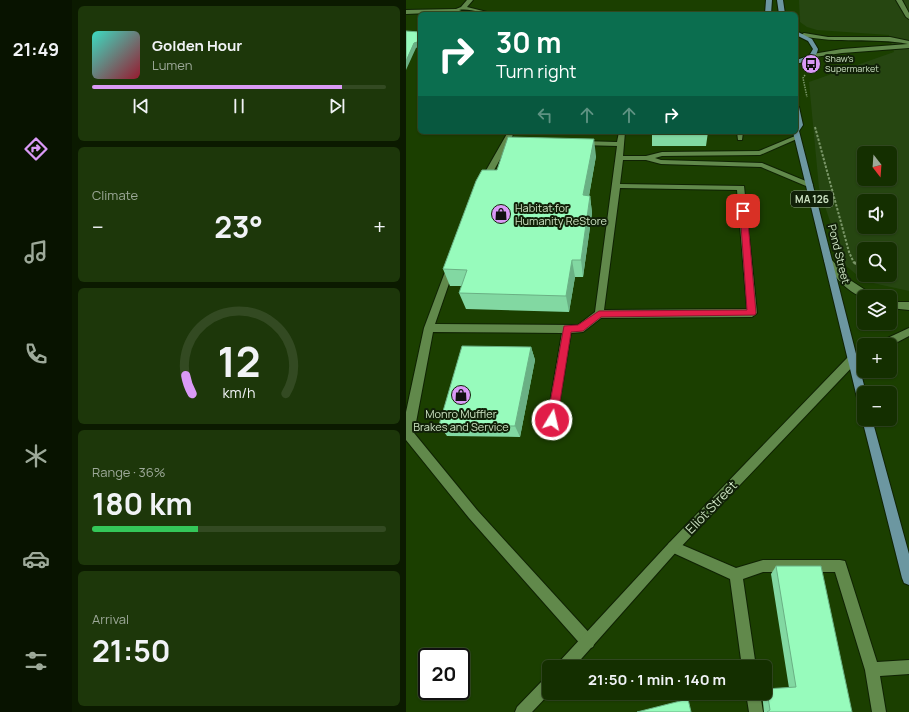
<!DOCTYPE html>
<meta charset="utf-8">
<style>
body{margin:0;font-family:Manrope,sans-serif;background:#1d370a;color:#f1f3f6;height:100vh;display:flex;flex-direction:column;font-size:15px;white-space:nowrap}
*{box-sizing:border-box;margin:0}
p{font-size:13px;color:#9da999}
.icon{flex:none;width:22px;height:22px;fill:none;stroke:currentColor;stroke-width:2;stroke-linecap:round;stroke-linejoin:round}
.map{position:relative;flex:1;overflow:hidden}
.sheet{display:flex;flex-direction:column;gap:6px;padding:6px;background:#0b1a00;width:334px}
.sheet>*{flex:none}
.top-card{position:absolute;left:12px;top:12px;width:380px;height:122px;border-radius:6px;box-shadow:0 1px 3px #0004,0 0 0 1px #334a22;background:#0b6e4f;color:#fff;overflow:hidden}
.needle{width:26px;rotate:163deg}
.controls{position:absolute;left:451px;top:146px;display:grid;gap:8px}
.controls a{display:grid;place-items:center;width:40px;height:40px;border-radius:6px;background:#142f00;box-shadow:0 1px 3px #0004,0 0 0 1px #334a22;font-size:20px}
.speed{position:absolute;left:12px;top:648px;display:flex;gap:8px;font-size:20px;font-weight:700;text-align:center}
.speed>*{display:grid;place-content:center;width:52px;height:52px;border-radius:50%;background:#142f00;box-shadow:0 1px 3px #0004,0 0 0 1px #334a22;line-height:1}
.speed .limit{border:2px solid #111;border-radius:6px;background:#fff;color:#111}
.pin{position:absolute;display:grid;place-items:center;width:34px;height:34px;color:#fff;margin:-17px;border-radius:8px;box-shadow:0 2px 6px #0006}
.me{position:absolute;width:44px;margin:-22px;rotate:9deg;stroke-linejoin:round;filter:drop-shadow(0 0 3px #0008)}
.turn{display:flex;align-items:center;gap:14px;height:84px;padding:0 12px;font-size:18px}
.turn .icon{width:52px;height:52px;stroke-width:2.5}
.turn b{display:block;font-size:28px;line-height:34px}
.lanes{display:flex;align-items:center;height:38px;padding:0 12px;background:#0003;justify-content:center;gap:20px;direction:ltr}
.lanes .off{opacity:.35}
.big{font-size:30px;font-weight:700;line-height:1.1}
.sheet .tile{flex:1;display:flex;flex-direction:column;justify-content:center;gap:6px;min-width:0;padding:0 14px;border-radius:6px;background:#1d370a}
.sheet .dial{align-items:center;gap:0}
.dial svg{height:104px;overflow:visible;fill:none;stroke:#334a22;stroke-width:7;stroke-linecap:round;text-anchor:middle}
.dial text{fill:#f1f3f6;stroke:none}
.song{display:flex;align-items:center;gap:12px}
.cover{width:48px;height:48px;border-radius:6px;background:linear-gradient(135deg,hsl(170 70% 55%),hsl(350 70% 35%))}
.played{height:4px;border-radius:2px;background:linear-gradient(90deg,#da9af6 85%,#334a22 85%)}
.keys{display:flex;justify-content:space-around;direction:ltr}
.heat{display:flex;justify-content:space-between;align-items:center;font-size:22px;direction:ltr}
.charge{height:6px;border-radius:3px;background:linear-gradient(90deg,#34c759 36%,#334a22 0)}
.trip{position:absolute;left:136px;top:660px;width:230px;height:40px;border-radius:6px;background:#142f00;box-shadow:0 1px 3px #0004,0 0 0 1px #334a22;font-weight:700;line-height:40px;text-align:center}
main{display:flex;flex:1;min-height:0}
.tabs{display:flex;flex-direction:column;width:72px;justify-content:space-around;align-items:center;background:#081300;color:#9da999}
.tabs .icon{width:28px;height:28px}
.tabs .selected{color:#da9af6}
.tabs b{font-size:18px;color:#f1f3f6}
.map>svg:first-child{display:block}
.built{fill:#264611;fill-rule:evenodd}
.lines{fill:none;stroke-linecap:round;stroke-linejoin:round}
.service-casing{stroke:#0f2203;stroke-width:2}
.minor-casing{stroke:#0f2203;stroke-width:2}
.tertiary-casing{stroke:#0f2203;stroke-width:2}
.secondary-casing{stroke:#0f2203;stroke-width:2}
.primary-casing{stroke:#0f2203;stroke-width:2}
.path-far2{stroke:#7b9769;stroke-width:1.5;stroke-dasharray:1.5 1;stroke-linecap:butt}
.path-far1{stroke:#7b9769;stroke-width:2;stroke-dasharray:2.5 1.5;stroke-linecap:butt}
.path{stroke:#7b9769;stroke-width:2.5;stroke-dasharray:3 2;stroke-linecap:butt}
.service{fill:#61894b;fill-rule:evenodd}
.minor{fill:#61894b;fill-rule:evenodd}
.tertiary{fill:#61894b;fill-rule:evenodd}
.secondary{fill:#61894b;fill-rule:evenodd}
.primary{fill:#6c97a1;fill-rule:evenodd}
.wall{fill:#82d8a2}
.shaded-wall{fill:#6ab084}
.building{fill:#97fbbc;stroke:#6ab084}
.route{fill:#e11d48;stroke:#92132f}
.labels{text-anchor:middle;stroke-width:4;stroke-linejoin:round;paint-order:stroke}
.far-poi-label{font-size:9px;fill:#cce2c2;stroke:#112108;text-anchor:start}
.shield{fill:#112108;stroke:#94a88a;stroke-width:1}
.shield-label{font-size:10px;font-weight:bold;fill:#cce2c2}
.poi-label{font-size:11px;fill:#cce2c2;stroke:#112108;text-anchor:start}
.street-label{font-size:11px;fill:#cce2c2;stroke:#112108}
.near-street-label{font-size:13px;fill:#cce2c2;stroke:#112108}
</style>
<main>
<nav class="tabs">
<b>21:49</b>
<svg class="icon selected" aria-label="directions" viewBox="0 0 24 24"><path d="M12 3l9 9-9 9-9-9zM9 14v-3h6M13 9l2 2-2 2"/></svg>
<svg class="icon" aria-label="music" viewBox="0 0 24 24"><path d="M9 18V5l10-2v13"/><circle cx="6" cy="18" r="3"/><circle cx="16" cy="16" r="3"/></svg>
<svg class="icon" aria-label="phone" viewBox="0 0 24 24"><path d="M5 4h4l2 5-3 2q2 4 5 5l2-3 5 2v4C11 20 4 13 5 4z"/></svg>
<svg class="icon" aria-label="climate" viewBox="0 0 24 24"><path d="M12 3v18M4 7l16 10M4 17L20 7"/></svg>
<svg class="icon" aria-label="car" viewBox="0 0 24 24"><path d="M5 17H2v-5l4-1 3-4h7l3 4 3 1v5h-3M9 17h6M6 11h13"/><circle cx="7" cy="17" r="2"/><circle cx="17" cy="17" r="2"/></svg>
<svg class="icon" aria-label="filters" viewBox="0 0 24 24"><path d="M4 7h16M4 17h16"/><circle cx="9" cy="7" r="2"/><circle cx="15" cy="17" r="2"/></svg>
</nav>
<section class="sheet">
<div class="tile">
<div class="song"><i class="cover"></i><div><b>Golden Hour</b><p>Lumen</p></div></div>
<div class="played"></div>
<div class="keys"><svg class="icon" aria-label="previous" viewBox="0 0 24 24"><path d="M18 5L8 12l10 7zM5 5v14"/></svg><svg class="icon" aria-label="pause" viewBox="0 0 24 24"><path d="M8 5v14M16 5v14"/></svg><svg class="icon" aria-label="next" viewBox="0 0 24 24"><path d="M6 5l10 7-10 7zM19 5v14"/></svg></div>
</div>
<div class="tile"><p>Climate</p>
<div class="heat"><a>−</a><b class="big">23°</b><a>+</a></div>
</div>
<div class="tile dial"><svg viewBox="0 0 100 80">
<path d="M14 69A42 42 0 1 1 86 69"/>
<path d="M14 69A42 42 0 0 1 9 55" stroke="#da9af6"/>
<text x="50" y="56" font-size="32" font-weight="700">12</text>
<text x="50" y="72" font-size="11">km/h</text>
</svg></div>
<div class="tile"><p>Range · 36%</p><b class="big">180 km</b><div class="charge"></div></div>
<div class="tile"><p>Arrival</p><b class="big">21:50</b></div>
</section>
<div class="map">
<svg width="503" height="712" viewBox="0 0 503 712">
<rect width="100%" height="100%" fill="#1b3f00"/>
<path class="built" d="M393 0H503V291L458 281 438 264 413 188 403 82 488 52 483 35 411 30 401 27 394 22ZM458 153H484V179H458ZM458 201H484V227H458ZM458 249H484V275H458Z"/>
<g class="lines">
<g class="service-casing">
<path id="service" d="M490 0H496L503 13V19L500 17Z
M398 33 422 37H484L503 41V48L436 53 409 57 407 56V54L436 49 502 44C467 37 431 44 396 36L395 35Z
M102 132H108L105 139 112 141 103 143 81 183H75L74 181Z
M213 132H219L217 156H240L256 152 353 151 389 136H393V138L354 155 256 156 249 158 255 160 356 163 407 184 406 186H400L355 167 255 164 240 160H217L214 184 338 186 351 313 346 317 195 318 177 332 165 333 150 423 146 425 142 423 141 420 156 333 27 332 8 433 71 510 187 637 189 642 187 647 182 649 177 647 63 518 0 440V412L18 328 42 264H48L49 266 29 324 172 325 189 312 211 146 176 145 172 143 176 141 211 142ZM214 188 331 190 341 309 198 310Z
M331 132H337L336 140H332Z
M267 541 330 568 357 560H434L439 561 471 662 503 660V674L474 676 480 712H466L459 670 429 572H357L337 579 350 667H336L324 579 263 551 261 547 263 543Z
M340 693H354L357 712H343Z"/>
</g>
<g class="minor-casing">
<path id="minor" d="M61 0H67L61 7 89 14C77 14 64 8 53 10L63 14 46 12 0 14V10L50 9 55 7Z"/>
</g>
<g class="tertiary-casing">
<path id="tertiary" d="M446 356 450 357 451 360 450 363 271 551 168 667H151L153 662 263 543 442 357Z
M143 677V693H144L126 712H109L111 707 138 679Z"/>
</g>
<g class="secondary-casing">
<path id="secondary" d="M422 258 425 259 444 280 467 295 469 297C465 297 458 298 457 297 443 294 425 273 418 261Z
M484 302H503V310L484 308Z
M503 328V336L484 346 471 345 473 342Z
M458 350V359L446 364 442 363 441 360 442 357Z"/>
</g>
<g class="primary-casing">
<path id="primary" d="M360 0H366L365 14H359Z
M371 0H377L379 14H373Z
M390 31 406 39 412 49C410 60 400 61 390 64V60L403 56 407 49 402 41 390 35Z
M390 105 393 107 397 125 393 131 460 393H458V411L454 409 453 406 387 132H390Z
M458 415V419H466L503 554V585L498 583 496 578 456 419Z"/>
</g>
<path class="path-far2" d="M399 75 397 78 401 97"/>
<path class="path-far1" d="M409 127 443 252 448 263"/>
<path class="path" d="M448 262 458 272
M456 313 458 314"/>
<use href="#service" class="service"/>
<use href="#minor" class="minor"/>
<use href="#tertiary" class="tertiary"/>
<use href="#secondary" class="secondary"/>
<use href="#primary" class="primary"/>
</g>
<path class="wall" d="M246 132H302L300 146H246Z
M190 156 183 196H184L186 213 177 277H169L163 312 60 309 53 293 56 286H44L37 269 91 170Z
M125 347 129 360 114 437 41 436 33 425Z
M370 566 446 712H358L356 693H359V689L383 688 365 574Z"/>
<path class="shaded-wall" d="M14 41V46L10 48 0 70V61L8 43Z
M188 139 190 156 180 212 177 195Z
M184 196 186 213 177 277 175 260Z
M166 260 169 277 163 312 160 296Z
M125 347 129 360 114 437 109 426Z"/>
<path class="building" d="M0 31 14 32V41L8 43 0 61Z
M246 132H302V133Z
M102 137 188 139 177 195 184 196 175 260H166L160 296 53 293 61 270 37 269 70 181 76 170H91Z
M56 346 125 347 109 426 33 425Z
M370 566H415L446 712H361L364 710 361 690 359 689 390 687Z
M282 699 285 712H231Z"/>
<path class="route" d="M337 209 341 211 350 313 349 315 195 317 177 331 165 332 151 420 149 424 146 425 142 424 141 420 158 326 172 325 193 311 341 310 334 211Z"/>
<defs>
<g id="bus-disc" transform="scale(1)"><circle r="9.5" fill="#da9af6" stroke="#112108"/><path d="M-5-6H5V4H4V6H2V4H-2V6H-4V4H-5ZM-3.5-4V0h7V-4ZM-3.5 1.2v1.5H-2V1.2ZM2 1.2v1.5H3.5V1.2Z" fill="#111"/></g>
<g id="shop-disc" transform="scale(1)"><circle r="9.5" fill="#da9af6" stroke="#112108"/><path d="M-5-2.5h2.3a2.7 3.5 0 0 1 5.4 0H5L5.5 6h-11ZM-1.5-2.5h3a1.5 2.3 0 0 0-3 0Z" fill="#111"/></g>
</defs>
<g fill-rule="evenodd">
<use href="#bus-disc" x="405" y="64"/>
<use href="#shop-disc" x="95" y="214"/>
<use href="#shop-disc" x="55" y="395"/>
</g>
<g class="labels">
<g class="far-poi-label">
<text x="419" y="62">Shaw's<tspan x="419" dy="10">Supermarket</tspan></text>
</g>
<rect class="shield" x="385" y="191" width="42" height="16" rx="3"/>
<g class="shield-label">
<text x="406" y="203">MA 126</text>
</g>
<g class="poi-label">
<text x="109" y="212">Habitat for<tspan x="109" dy="13">Humanity ReStore</tspan></text>
<text x="55" y="418" text-anchor="middle">Monro Muffler<tspan x="55" dy="13">Brakes and Service</tspan></text>
</g>
<g class="street-label">
<text transform="translate(433 254) rotate(76)" y="4">Pond Street</text>
</g>
<g class="near-street-label">
<text transform="translate(305 507) rotate(-46)" y="5">Eliot Street</text>
</g>
</g>
</svg>
<div class="controls">
<a><svg class="needle" viewBox="-14 -14 28 28"><path d="M0-13l5 13h-10z" fill="#e53935"/><path d="M0 13l5-13h-10z" fill="#9da999"/></svg></a>
<a><svg class="icon" aria-label="sound" viewBox="0 0 24 24"><path d="M4 9h4l5-4v14l-5-4H4zM17 9q2 3 0 6"/></svg></a>
<a><svg class="icon" aria-label="search" viewBox="0 0 24 24"><circle cx="10" cy="10" r="6"/><path d="M15 15l6 6"/></svg></a>
<a><svg class="icon" aria-label="layers" viewBox="0 0 24 24"><path d="M12 4l9 5-9 5-9-5zM3 14l9 5 9-5"/></svg></a>
<a>+</a>
<a>−</a>
</div>
<div class="speed"><div class="limit">20</div></div>
<div class="pin" style="left:337px;top:211px;background:#d93025"><svg class="icon" aria-label="arrive" viewBox="0 0 24 24"><path d="M6 21V4h12l-3 4 3 4H6"/></svg></div>
<svg class="me" style="left:146px;top:420px" viewBox="-20 -20 40 40"><circle r="17" fill="#e11d48" stroke="#fff" stroke-width="3"/><path d="M0-11L8 9 0 5-8 9z" fill="#fff"/></svg>
<div class="trip">21:50 · 1 min · 140 m</div>
<div class="top-card">
<div class="turn"><svg class="icon" aria-label="right" viewBox="0 0 24 24"><path d="M7 20v-9h11M14 6l5 5-5 5"/></svg><div><b>30 m</b>Turn right</div></div>
<div class="lanes"><svg class="icon off" aria-label="left" viewBox="0 0 24 24"><path d="M17 20v-9H6M10 6l-5 5 5 5"/></svg><svg class="icon off" aria-label="ahead" viewBox="0 0 24 24"><path d="M12 20V5M6 11l6-6 6 6"/></svg><svg class="icon off" aria-label="ahead" viewBox="0 0 24 24"><path d="M12 20V5M6 11l6-6 6 6"/></svg><svg class="icon" aria-label="right" viewBox="0 0 24 24"><path d="M7 20v-9h11M14 6l5 5-5 5"/></svg></div>
</div>
</div>
</main>
